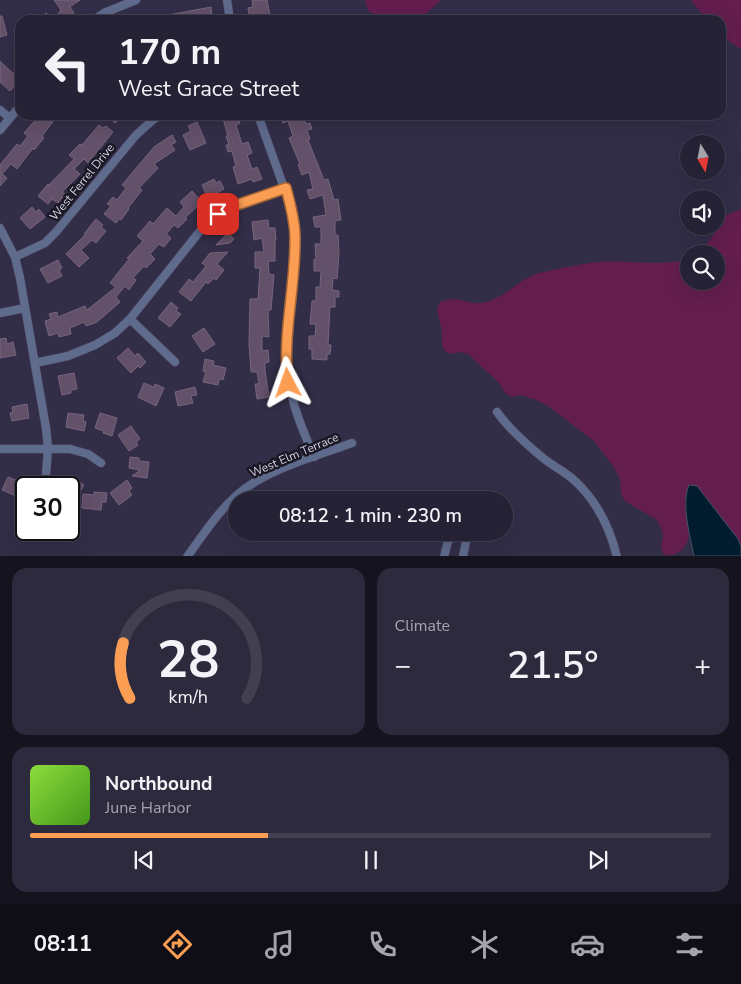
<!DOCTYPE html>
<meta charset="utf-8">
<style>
body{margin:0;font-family:"Nunito Sans",sans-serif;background:#2e2a3e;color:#f1f3f6;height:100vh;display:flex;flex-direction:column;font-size:19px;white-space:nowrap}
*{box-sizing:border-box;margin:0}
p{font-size:16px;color:#a4a4ad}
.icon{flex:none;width:28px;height:28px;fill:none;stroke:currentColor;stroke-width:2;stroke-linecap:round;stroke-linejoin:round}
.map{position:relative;height:556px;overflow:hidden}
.side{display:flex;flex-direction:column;gap:12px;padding:12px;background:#15131e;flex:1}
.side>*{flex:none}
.banner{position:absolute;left:15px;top:15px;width:711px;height:105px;border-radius:15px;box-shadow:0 5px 20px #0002,0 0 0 1px #423f51;background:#262236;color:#f1f3f6;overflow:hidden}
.needle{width:32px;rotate:170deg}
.buttons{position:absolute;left:680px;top:135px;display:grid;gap:10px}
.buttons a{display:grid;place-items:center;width:45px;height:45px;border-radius:50%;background:#262236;box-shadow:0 5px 20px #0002,0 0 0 1px #423f51;font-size:25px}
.speed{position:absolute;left:15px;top:476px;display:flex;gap:10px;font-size:25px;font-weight:700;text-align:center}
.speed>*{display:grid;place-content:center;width:65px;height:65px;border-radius:50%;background:#262236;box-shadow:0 5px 20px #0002,0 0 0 1px #423f51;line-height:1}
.speed .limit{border:2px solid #111;border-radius:8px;background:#fff;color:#111}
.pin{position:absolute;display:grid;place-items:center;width:42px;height:42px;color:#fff;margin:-21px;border-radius:10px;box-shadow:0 2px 8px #0006}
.me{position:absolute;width:55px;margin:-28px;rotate:356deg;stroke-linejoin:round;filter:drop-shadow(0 0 4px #0008)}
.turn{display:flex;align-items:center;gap:18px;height:105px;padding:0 20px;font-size:22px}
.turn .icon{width:65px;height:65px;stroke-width:2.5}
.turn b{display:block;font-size:35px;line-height:42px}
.big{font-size:38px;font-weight:600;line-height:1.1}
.side .tile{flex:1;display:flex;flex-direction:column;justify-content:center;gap:8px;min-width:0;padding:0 18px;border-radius:15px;background:#2e2a3e}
.side .dial{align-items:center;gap:0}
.dial svg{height:130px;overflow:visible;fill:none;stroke:#423f51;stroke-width:7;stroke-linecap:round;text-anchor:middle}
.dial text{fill:#f1f3f6;stroke:none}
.song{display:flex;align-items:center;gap:15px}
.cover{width:60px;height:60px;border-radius:8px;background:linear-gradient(135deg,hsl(90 70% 55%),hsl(100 70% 35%))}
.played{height:5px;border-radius:2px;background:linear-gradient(90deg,#fc9d54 35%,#423f51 35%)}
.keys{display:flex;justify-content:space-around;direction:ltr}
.heat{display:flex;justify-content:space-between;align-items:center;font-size:28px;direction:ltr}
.side .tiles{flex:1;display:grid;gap:12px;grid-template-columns:1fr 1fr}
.tile:last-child{grid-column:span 2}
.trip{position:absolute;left:228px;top:491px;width:285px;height:50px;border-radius:25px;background:#262236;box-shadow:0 5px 20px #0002,0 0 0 1px #423f51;font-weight:600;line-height:50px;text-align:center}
.tab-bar{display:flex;height:80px;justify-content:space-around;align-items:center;background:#0f0e16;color:#a4a4ad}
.tab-bar .icon{width:35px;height:35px}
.tab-bar .active{color:#fc9d54}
.tab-bar b{font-size:22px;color:#f1f3f6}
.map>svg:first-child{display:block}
.green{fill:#641e4e}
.water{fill:#021c2f;stroke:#415365}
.building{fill:#635069;stroke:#78647e}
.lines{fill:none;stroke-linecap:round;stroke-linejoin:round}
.minor-casing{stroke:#504c64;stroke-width:9}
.minor{stroke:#5f6b8d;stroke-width:8}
.route-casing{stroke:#a46637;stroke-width:12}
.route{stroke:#fc9d54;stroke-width:9}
.labels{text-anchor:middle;stroke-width:5;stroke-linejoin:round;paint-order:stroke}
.street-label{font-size:12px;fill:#d5d3e4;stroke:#1a1824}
</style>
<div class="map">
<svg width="741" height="557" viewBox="0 0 741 557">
<rect width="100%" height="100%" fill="#332e48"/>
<path class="green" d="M365 0H441L419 20H385L368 11Z
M691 0H741V49L721 36V20H707Z
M741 209V546L738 539 689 485C684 496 686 509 687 521 688 526 691 532 689 536 686 549 677 557 664 555L661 548 663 534 657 520 625 501 621 493 620 479 613 466 594 441 548 406 534 399 520 395 512 397 505 393 499 383 468 354 460 352 450 354 446 352 442 346V332L437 309 440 302C461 294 464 305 481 303 502 300 514 284 531 276 543 271 576 265 590 263 623 258 656 268 689 259V281H716V254H698L712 238 720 218Z"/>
<path class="water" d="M689 485 697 486 738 539 741 546V556H694C690 536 681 504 689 485Z"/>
<path class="building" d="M54 0H80L70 7 74 13 63 20H40L46 13 54 19 61 10Z
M252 0H267L270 16 250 20 248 8 253 7Z
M211 7 212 16 206 17V20H158V17Z
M0 16H2L7 35 0 37Z
M0 61 20 80 10 91 0 82Z
M40 115H58L42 136 44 138 34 150 33 148 17 169 11 164 2 174 7 178 0 186V165L17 144 20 146 28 136 24 133Z
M108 115H123L115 123Z
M222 115H238L240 123 236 125 242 144 248 142 252 153 247 155 252 169 257 167 262 179 253 182 252 179 238 184 233 167 236 166 232 151 228 152 226 145H229L226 136H228Z
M280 115H303L306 124 310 123 312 129 307 130 310 139 308 140 324 180 328 179 334 200 338 199 341 220 335 221V235H338L339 253 337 279 333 278 332 290 339 291V297H335V307H330L328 345H331L330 354H327V360L312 359V349H309V336H315L316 324H310L312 301H316V287H320L321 271H314V259L316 260 315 244H321V227H315L313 217 326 215 323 195 310 199 307 190 313 189 309 172 302 175 298 165 300 164 289 138 293 136 288 121 283 123Z
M197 122 206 143 190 150 183 135 191 131 188 126Z
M99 125 103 128 106 126 113 132 88 163 84 159 74 169 80 174 62 192 65 194 58 203 52 199 48 204 38 196 48 184 49 185 74 159 69 155 80 144 82 145Z
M172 135 176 142 171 145 175 150 154 164 158 168 139 188 142 190 128 208 129 209 121 220 120 218 116 223 104 214 111 206 107 204 113 197 117 200 126 188 122 185 154 147Z
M214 179 216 183 220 181 224 189 208 198 202 185Z
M192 191 202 202 185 218 187 219 178 228 174 225 166 234 171 238 164 247 159 244 150 254 155 259 146 268 144 266 133 278 136 280 129 290 125 286 116 297 120 302 97 322 86 326 84 322 70 328 71 334 59 337 58 333 49 336 45 321 51 319 49 314 57 312 58 317 85 306 87 310 116 287 110 283 129 259 127 258 143 241 137 236 150 221 153 224 167 208 176 216 184 207 180 202Z
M32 207 36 212 39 209 45 217 30 229 20 218Z
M96 219 103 225 101 227 106 231 96 243 92 240 81 250 89 258 79 267 66 254 85 235 84 234Z
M268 220 269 228H275L276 240H275V261H268L269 274 274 275 271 310H268L269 337 262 336V351L268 350 269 362 265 363V371L269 397 257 399 255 384H259L257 372H251L249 344 250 299H258L260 268H255V252H264L262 238 254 240 252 222Z
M228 233 234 239 230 243 216 245Z
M228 252 217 264 224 270 216 280 214 278 208 284 206 282 191 301 179 292 189 279 193 282 206 266 202 263 210 253Z
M58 260 62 268 59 270 62 276 48 283 40 269Z
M171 302 178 308 176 311 181 314 170 327 158 318Z
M204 328 215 344 203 352 192 336Z
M6 338 7 344 13 342 16 355 0 358V339Z
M128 348 135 356 138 353 146 362 140 368 138 366 131 373 117 358Z
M205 359 214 361 213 365 226 368 223 380 219 379 218 385 203 382 206 372 203 371Z
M74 373 77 389 71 390V393L62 395 58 376Z
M144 383 154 387 155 384 164 388 156 406 138 397Z
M195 387 197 395 191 396 193 403 178 406 175 392Z
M27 404 29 418 12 421 10 413H13L12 407Z
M68 413 84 415 83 421 86 422 84 431 66 427Z
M100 413 117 418 112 436 103 433 104 431 95 428Z
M131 426 140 439 136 442 138 445 129 451 118 435Z
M130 457 139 458V461L149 462 147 478 132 476 140 470 129 468Z
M8 477 26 484 21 498 2 490Z
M77 480 84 485 74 501 69 498V482L73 485Z
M127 480 132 488 129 491 132 495 119 505 110 493Z
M94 492 107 493 106 502H102L101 510 82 508 83 494 94 495Z"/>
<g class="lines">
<g class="minor-casing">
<path id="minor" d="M227 0 230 20
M94 20 104 13 136 0
M0 110 10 118
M258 115 293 213 295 236 287 357C288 397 299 421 314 457
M0 130 20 106
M0 228 15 257 20 278 46 428 48 448 45 488
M15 257 45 243 56 232 136 135 154 119 162 115
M0 313 25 308
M130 319 175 362
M35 363 68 356 95 345 115 333 130 319 204 226C229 206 256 198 286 188
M497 412C510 430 526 444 543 458 553 466 565 472 574 480 596 500 610 528 617 557
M1 449H70L88 454 101 463
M187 557C202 536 217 513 236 496 264 470 316 456 352 443
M444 557 448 541 455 535 463 537 466 541 463 557"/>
</g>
<use href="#minor" class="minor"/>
</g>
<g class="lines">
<g class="route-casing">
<path id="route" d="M218 214 231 207 286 188C290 204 295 220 295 237 296 285 282 335 288 383"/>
</g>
<use href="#route" class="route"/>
</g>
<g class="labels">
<g class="street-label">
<text transform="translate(82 182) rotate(-51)" y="4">West Ferrel Drive</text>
<text transform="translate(294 455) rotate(-23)" y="4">West Elm Terrace</text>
</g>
</g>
</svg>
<div class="buttons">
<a><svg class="needle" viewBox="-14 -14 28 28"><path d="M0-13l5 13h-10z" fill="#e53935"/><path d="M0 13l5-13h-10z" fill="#a4a4ad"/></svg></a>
<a><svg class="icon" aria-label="sound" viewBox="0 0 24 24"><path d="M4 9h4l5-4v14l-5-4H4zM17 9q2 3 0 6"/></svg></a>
<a><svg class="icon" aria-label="search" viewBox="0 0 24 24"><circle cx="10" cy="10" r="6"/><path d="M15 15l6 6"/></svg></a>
</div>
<div class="speed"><div class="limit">30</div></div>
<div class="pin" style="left:218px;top:214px;background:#d93025"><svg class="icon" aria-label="arrive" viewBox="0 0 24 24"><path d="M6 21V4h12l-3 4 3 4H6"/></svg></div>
<svg class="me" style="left:288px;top:383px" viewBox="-20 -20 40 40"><path d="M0-17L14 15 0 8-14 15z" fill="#fc9d54" stroke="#fff" stroke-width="4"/></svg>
<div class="trip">08:12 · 1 min · 230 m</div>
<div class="banner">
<div class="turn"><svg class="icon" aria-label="left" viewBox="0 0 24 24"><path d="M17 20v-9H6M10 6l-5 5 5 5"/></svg><div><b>170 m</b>West Grace Street</div></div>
</div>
</div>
<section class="side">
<div class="tiles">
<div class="tile dial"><svg viewBox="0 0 100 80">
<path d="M14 69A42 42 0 1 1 86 69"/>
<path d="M14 69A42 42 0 0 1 10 35" stroke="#fc9d54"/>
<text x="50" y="56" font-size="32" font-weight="700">28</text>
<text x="50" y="72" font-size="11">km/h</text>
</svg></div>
<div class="tile"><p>Climate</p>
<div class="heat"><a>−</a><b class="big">21.5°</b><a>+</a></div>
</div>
<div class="tile">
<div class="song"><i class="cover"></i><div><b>Northbound</b><p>June Harbor</p></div></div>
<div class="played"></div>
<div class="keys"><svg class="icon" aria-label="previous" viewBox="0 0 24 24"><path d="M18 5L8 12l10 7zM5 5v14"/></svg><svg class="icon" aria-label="pause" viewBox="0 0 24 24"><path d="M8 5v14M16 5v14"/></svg><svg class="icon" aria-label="next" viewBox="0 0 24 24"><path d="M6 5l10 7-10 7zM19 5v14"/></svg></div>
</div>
</div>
</section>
<nav class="tab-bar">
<b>08:11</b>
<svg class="icon active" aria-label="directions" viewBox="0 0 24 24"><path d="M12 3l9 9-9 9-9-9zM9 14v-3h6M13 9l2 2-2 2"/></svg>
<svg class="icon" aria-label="music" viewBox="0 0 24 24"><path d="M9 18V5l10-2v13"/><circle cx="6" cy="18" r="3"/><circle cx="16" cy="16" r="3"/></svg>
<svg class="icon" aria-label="phone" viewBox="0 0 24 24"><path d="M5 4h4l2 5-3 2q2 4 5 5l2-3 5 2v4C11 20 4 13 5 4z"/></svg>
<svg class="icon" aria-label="climate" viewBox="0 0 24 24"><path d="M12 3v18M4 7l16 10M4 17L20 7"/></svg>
<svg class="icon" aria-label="car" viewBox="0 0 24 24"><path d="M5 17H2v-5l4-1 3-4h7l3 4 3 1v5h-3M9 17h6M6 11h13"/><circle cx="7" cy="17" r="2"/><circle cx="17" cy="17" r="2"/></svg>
<svg class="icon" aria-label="filters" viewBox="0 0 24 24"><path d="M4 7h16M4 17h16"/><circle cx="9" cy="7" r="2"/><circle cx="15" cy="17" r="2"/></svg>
</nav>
